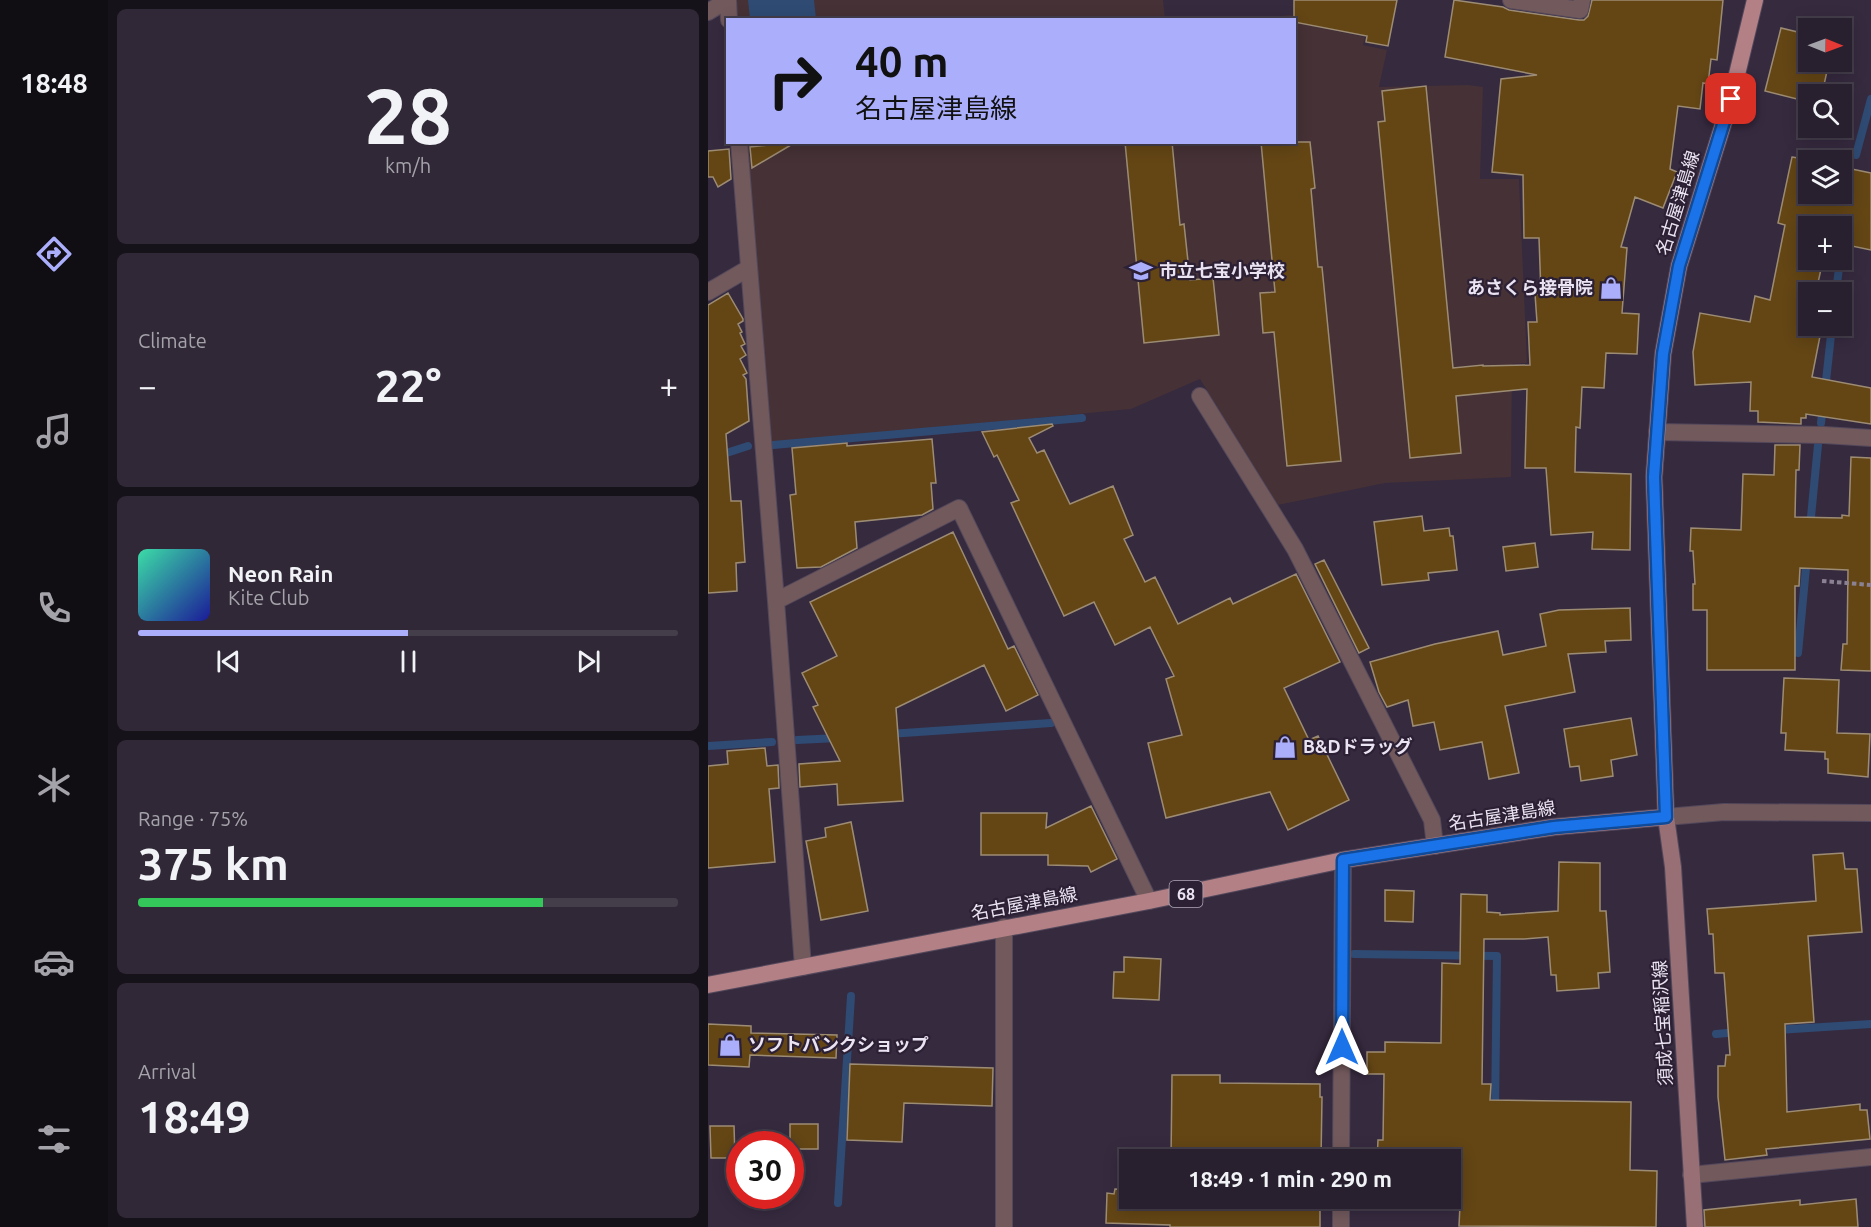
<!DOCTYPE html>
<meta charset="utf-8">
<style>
body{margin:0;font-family:Ubuntu,"Noto Sans JP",sans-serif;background:#302837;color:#f1f3f6;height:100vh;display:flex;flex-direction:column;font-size:22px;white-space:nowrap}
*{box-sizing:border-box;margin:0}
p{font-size:20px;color:#a5a3aa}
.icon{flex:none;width:33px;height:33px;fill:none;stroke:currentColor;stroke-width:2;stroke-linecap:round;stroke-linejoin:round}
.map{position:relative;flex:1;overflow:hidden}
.details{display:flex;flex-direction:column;gap:9px;padding:9px;background:#16121a;width:600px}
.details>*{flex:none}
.banner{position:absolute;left:18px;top:18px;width:570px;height:126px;border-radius:0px;box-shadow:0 3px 15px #0003,0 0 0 2px #443e4b;background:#abaffb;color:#111;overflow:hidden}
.needle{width:39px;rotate:91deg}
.fabs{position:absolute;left:1090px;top:18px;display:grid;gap:12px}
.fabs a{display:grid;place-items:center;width:54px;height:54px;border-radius:0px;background:#28202f;box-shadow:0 3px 15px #0003,0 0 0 2px #443e4b;font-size:30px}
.speed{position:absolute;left:18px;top:1131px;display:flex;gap:12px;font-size:30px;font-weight:700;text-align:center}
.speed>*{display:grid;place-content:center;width:78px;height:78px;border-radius:50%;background:#28202f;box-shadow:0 3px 15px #0003,0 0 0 2px #443e4b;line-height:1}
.speed .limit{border:9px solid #d22;background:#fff;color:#111}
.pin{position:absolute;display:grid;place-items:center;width:51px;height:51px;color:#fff;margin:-26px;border-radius:12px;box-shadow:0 3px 9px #0006}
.me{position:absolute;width:66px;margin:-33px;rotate:0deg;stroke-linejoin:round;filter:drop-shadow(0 0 4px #0008)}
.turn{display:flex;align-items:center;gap:21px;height:126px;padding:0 30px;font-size:27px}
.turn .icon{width:78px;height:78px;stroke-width:2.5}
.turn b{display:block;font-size:42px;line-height:51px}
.big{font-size:45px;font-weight:700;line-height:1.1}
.details .tile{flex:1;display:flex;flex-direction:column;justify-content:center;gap:9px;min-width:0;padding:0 21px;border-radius:9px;background:#302837}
.details .dial{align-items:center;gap:0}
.dial b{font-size:78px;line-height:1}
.song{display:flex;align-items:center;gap:18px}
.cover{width:72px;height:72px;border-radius:9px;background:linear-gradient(135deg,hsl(160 70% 55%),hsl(240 70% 35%))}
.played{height:6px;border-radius:3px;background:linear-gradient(90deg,#abaffb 50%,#443e4b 50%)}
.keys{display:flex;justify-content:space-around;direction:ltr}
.heat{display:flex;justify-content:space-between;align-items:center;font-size:33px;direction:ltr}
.charge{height:9px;border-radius:4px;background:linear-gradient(90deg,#34c759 75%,#443e4b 0)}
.trip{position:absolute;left:411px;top:1149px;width:342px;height:60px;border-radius:0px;background:#28202f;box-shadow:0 3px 15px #0003,0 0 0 2px #443e4b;font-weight:700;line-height:60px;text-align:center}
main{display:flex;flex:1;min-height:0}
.menu{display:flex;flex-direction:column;width:108px;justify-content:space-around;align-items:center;background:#100d13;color:#a5a3aa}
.menu .icon{width:42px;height:42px}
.menu .current{color:#abaffb}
.menu b{font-size:27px;color:#f1f3f6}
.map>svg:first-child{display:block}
.education{fill:#453136}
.water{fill:#2f4b73}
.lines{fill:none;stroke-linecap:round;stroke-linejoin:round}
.stream{stroke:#2f4b73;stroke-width:8}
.building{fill:#644615;stroke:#9d8c74;stroke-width:1.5}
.minor-casing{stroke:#53485b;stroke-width:18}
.tertiary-casing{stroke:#53485b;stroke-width:18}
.secondary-casing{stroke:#53485b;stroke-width:18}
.primary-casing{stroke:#53485b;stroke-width:18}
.path{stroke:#8a8192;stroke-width:4;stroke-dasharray:4.5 3;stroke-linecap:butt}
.minor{stroke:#72595c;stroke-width:16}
.tertiary{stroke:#72595c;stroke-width:16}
.secondary{stroke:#976f74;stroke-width:16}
.primary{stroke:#b38086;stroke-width:16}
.route-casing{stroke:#114b97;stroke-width:15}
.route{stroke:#1a73e8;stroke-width:10}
.labels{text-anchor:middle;stroke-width:4.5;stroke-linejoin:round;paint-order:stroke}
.shield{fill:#2c2035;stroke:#b1a8b9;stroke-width:1.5}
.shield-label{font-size:16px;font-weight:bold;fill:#eae3f1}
.street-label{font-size:18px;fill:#eae3f1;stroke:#2c2035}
.poi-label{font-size:18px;font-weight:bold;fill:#eae3f1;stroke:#2c2035;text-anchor:start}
</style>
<main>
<nav class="menu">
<b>18:48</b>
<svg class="icon current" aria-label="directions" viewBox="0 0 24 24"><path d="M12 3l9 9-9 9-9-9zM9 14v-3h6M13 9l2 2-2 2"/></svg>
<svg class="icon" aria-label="music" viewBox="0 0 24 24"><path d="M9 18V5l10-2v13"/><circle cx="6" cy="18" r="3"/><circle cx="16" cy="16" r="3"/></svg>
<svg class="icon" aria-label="phone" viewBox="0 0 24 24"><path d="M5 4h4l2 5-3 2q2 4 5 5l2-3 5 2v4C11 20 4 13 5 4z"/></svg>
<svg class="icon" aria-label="climate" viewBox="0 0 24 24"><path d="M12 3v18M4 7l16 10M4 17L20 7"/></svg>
<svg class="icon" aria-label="car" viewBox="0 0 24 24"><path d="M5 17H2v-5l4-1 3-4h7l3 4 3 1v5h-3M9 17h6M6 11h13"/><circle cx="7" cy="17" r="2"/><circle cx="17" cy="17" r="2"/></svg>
<svg class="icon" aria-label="filters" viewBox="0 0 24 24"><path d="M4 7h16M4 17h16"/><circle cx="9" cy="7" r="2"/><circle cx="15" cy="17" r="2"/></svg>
</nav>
<section class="details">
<div class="tile dial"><b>28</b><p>km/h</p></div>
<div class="tile"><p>Climate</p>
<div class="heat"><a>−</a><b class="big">22°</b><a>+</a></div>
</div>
<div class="tile">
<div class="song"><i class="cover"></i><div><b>Neon Rain</b><p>Kite Club</p></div></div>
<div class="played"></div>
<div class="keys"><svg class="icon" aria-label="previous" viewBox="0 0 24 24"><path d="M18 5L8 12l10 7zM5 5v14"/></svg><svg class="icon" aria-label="pause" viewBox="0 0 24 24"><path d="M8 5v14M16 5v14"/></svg><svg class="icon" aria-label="next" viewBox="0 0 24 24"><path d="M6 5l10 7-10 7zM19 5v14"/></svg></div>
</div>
<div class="tile"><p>Range · 75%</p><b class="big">375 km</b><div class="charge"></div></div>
<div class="tile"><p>Arrival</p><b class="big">18:49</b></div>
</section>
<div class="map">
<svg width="1163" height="1227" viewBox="0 0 1163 1227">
<rect width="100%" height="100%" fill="#362a3f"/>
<path class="education" d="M27 0H455L457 19 29 20Z
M582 15 600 18 599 25 657 37 655 45 679 50 671 87 760 85 775 87 772 179H811L819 363 804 364 803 477 677 483 570 505 492 379 423 409 64 443 39 143 586 142V20L546 19Z"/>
<path class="water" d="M40 0H106L108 19H42Z"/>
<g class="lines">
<path class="stream" d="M1148 155 1163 99
M1128 292 1132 260
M1117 390 1124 326
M1113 423 1115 406
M65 445 374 418
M0 459 40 446
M1102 527 1110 445
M1090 653 1099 557
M181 734 343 723
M89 740 130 738
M0 746 64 742
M646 954 789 956 787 1110
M1068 1030 1163 1024
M1008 1034 1031 1032
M130 1203 143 996"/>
</g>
<path class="building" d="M586 0H689L680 46 658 42 659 36 586 22Z
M746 0 795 7 801 10 871 20H876L880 16 884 0H1015L1009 60 1003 59 1000 84 995 83 992 109 970 106 962 169 969 172 955 208 927 197 913 247 919 248 914 313 931 314 929 354 898 353 896 388 874 387 872 428 868 427 867 472 923 474 922 550 884 549 885 532 843 535 838 468H817L819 389 748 396 753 453 702 458 670 122 677 121 674 91 718 86 745 368 775 365V366L822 365 820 322H829L827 294H833L831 238H816L815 175 784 172 793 79 829 75 737 57Z
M1101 24 1118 28H1101V62H1121L1114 94H1101V102L1057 91 1073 28 1098 34Z
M88 142 44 168 42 147Z
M417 142H464L472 225 476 224 482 280 505 278 511 335 436 343Z
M553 142H602L607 188 603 189 610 267H614L633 461 579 466 566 332 555 333 552 293 567 292Z
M21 149 23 179 10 187 5 177H0V151Z
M1084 157 1103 160H1101V194H1134V167L1163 173V250L1134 244V226H1101V260H1115L1108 292H1101V326H1114L1104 377 1163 388V424L1098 414V418H1093V424L1050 422V411H1042L1043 382 987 385 985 352 992 313 1042 322 1047 296 1062 300 1077 225 1070 223Z
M20 293 35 319V321L30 324 34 332 32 333 37 344 33 346 38 355 32 359 39 373 35 375 38 379 41 421 18 434 23 501H33L37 562 28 563 29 591 0 593V305Z
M344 424 345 426 321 438 329 453 336 450 362 504 405 486 425 535 416 539 437 582 447 577 470 624 522 598 525 604 588 574 632 662 576 688 601 740 610 736 641 800 580 830 562 792 458 818 440 743 474 735 458 679 466 676 442 627 407 645 386 602 356 616 303 503 311 500 289 455 286 457 274 432Z
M224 439 228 483H223L225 509 214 515 147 522 149 548 113 567 89 568 82 495 88 494 84 448 139 443V446Z
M1067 445H1092L1091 470H1088L1087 517 1134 518V515L1141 516 1143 457 1163 458V671L1133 670 1135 644H1139L1140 570 1092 568 1091 586H1087V670H999V610H985V584H987L985 551H982L983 528 1033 530 1035 474 1066 475Z
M714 516 716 531 741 528 742 536H745L749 570 720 573 721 580 674 585 666 522Z
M245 532 300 649 306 646 330 695 298 711 276 665 188 708 195 801 130 805 129 784 92 787 91 764 132 761 105 707 110 705 94 673 129 656 102 602Z
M827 543 830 567 798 571 795 547Z
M616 560 661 648 651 653 607 564Z
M922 608 923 640 897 641 898 652 860 654 867 692 797 706 811 773 781 779 774 742 732 750 726 722 705 726 700 700 679 707 671 692 662 662 727 644 790 631 795 655 838 646 832 614 851 610Z
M1076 678 1131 680 1129 733 1162 734 1160 777 1120 773V759H1117V752L1077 750 1078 733H1073Z
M923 718 929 755 903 760 905 776 873 781 871 766 862 767 856 729Z
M57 748 59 766 70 765 71 788 61 789 67 862 0 868V766L20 764 19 751Z
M383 806 409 859 383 872 380 866 340 865V855H273V813H339L338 828Z
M143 822 160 911 113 920 98 841 118 837 117 828Z
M1135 853 1137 869H1149L1154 932 1100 936 1106 1022 1077 1024 1079 1112 1152 1104V1110H1159L1162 1139 1058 1149 1059 1155 1017 1160 1010 1097V1066H1017L1018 1055H1022L1016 973H1007L1005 934H1001L999 909 1108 901 1105 855Z
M851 862 892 863V911H898L902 972 890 973 891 988 849 991 848 975H843L840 937 816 939H776L774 1084H783L782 1100 923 1102 922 1170 949 1171 948 1227 751 1226 752 1205 669 1203V1198H742V1160H669L670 1140H675L676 1074H659V1052H677V1042L733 1043 734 963 752 964 753 894 779 895V912L792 913V915L850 911Z
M677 890 706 891 705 922 677 921Z
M416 957 453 959 451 1000 405 998 406 972H416Z
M0 1024 43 1026V1033L129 1035 128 1058 42 1055 41 1067 0 1065Z
M142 1064 285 1068 284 1106 196 1103 194 1142 139 1140Z
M464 1075H512V1083L612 1084V1097H614L613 1160H463Z
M82 1124H110V1149H82Z
M2 1126H26L27 1158H3Z
M407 1189 422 1190V1198H612V1227H462V1225L398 1223 399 1193 406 1194Z
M1148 1199 1150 1227H997L996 1210 1092 1200V1205Z"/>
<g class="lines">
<g class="minor-casing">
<path id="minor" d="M20 0 21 20
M803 0 872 10 874 0
M0 12 20 0
M31 142 68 601
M0 292 41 268
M492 396 587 549 724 820 727 846
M949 432 1116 435 1163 438
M95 967 68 601 251 508 441 901
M633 1160 635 860
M983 1175 1163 1157
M296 1227V927
M633 1227V1198"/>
</g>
<g class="tertiary-casing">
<path id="tertiary" d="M958 817 1016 812 1163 813"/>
</g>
<g class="secondary-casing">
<path id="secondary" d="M958 817 965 867 987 1227"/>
</g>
<g class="primary-casing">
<path id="primary" d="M0 985 441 901 635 860 846 827 958 817 946 477 955 354 971 266 1023 99 1047 0"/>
</g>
<path class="path" d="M1114 581 1163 585"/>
<use href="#minor" class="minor"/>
<use href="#tertiary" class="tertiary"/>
<use href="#secondary" class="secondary"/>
<use href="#primary" class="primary"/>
</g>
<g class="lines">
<g class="route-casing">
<path id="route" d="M634 1047 635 860 846 827 958 817 946 477 955 354 971 266 1023 99"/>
</g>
<use href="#route" class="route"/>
</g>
<defs>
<g id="school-bare" transform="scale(1.8)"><path d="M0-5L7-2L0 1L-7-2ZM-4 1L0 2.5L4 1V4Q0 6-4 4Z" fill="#abaffb" stroke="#2c2035" stroke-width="2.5" paint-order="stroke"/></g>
<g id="shop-bare" transform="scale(1.8)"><path d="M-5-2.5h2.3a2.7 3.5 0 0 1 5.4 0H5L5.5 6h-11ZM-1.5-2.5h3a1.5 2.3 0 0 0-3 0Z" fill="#abaffb" stroke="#2c2035" stroke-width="2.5" paint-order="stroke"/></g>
</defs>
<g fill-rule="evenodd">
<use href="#school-bare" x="433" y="271"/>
<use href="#shop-bare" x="903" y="288"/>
<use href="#shop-bare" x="577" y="747"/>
<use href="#shop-bare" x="22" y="1045"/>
</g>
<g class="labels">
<rect class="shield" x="461.5" y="881" width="33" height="26" rx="4.5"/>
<g class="shield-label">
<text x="478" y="900">68</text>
</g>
<g class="street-label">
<text transform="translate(970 203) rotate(-73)" y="6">名古屋津島線</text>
<text transform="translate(794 816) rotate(-9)" y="6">名古屋津島線</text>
<text transform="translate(316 904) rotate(-11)" y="6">名古屋津島線</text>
<text transform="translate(955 1023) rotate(-93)" y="6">須成七宝稲沢線</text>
</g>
<g class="poi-label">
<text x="451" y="277">市立七宝小学校</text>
<text x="885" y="294" text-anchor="end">あさくら接骨院</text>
<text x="595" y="753">B&amp;Dドラッグ</text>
<text x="40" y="1051">ソフトバンクショップ</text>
</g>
</g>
</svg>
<div class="fabs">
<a><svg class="needle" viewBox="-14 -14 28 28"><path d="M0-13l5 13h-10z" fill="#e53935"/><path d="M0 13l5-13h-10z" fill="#a5a3aa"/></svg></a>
<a><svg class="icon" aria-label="search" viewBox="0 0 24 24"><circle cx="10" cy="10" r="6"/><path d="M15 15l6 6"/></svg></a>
<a><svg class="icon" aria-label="layers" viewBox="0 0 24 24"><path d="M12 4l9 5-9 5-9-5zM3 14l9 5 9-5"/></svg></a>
<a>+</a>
<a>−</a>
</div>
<div class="speed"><div class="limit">30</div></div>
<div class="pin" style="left:1023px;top:99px;background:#d93025"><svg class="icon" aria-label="arrive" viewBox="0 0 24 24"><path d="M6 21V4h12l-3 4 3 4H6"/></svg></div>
<svg class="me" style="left:634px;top:1047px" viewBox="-20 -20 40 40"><path d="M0-17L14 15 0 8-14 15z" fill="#1a73e8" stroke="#fff" stroke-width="4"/></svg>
<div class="trip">18:49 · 1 min · 290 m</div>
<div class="banner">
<div class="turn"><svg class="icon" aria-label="right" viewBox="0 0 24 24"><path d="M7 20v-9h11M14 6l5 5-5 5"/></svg><div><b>40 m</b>名古屋津島線</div></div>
</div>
</div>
</main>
